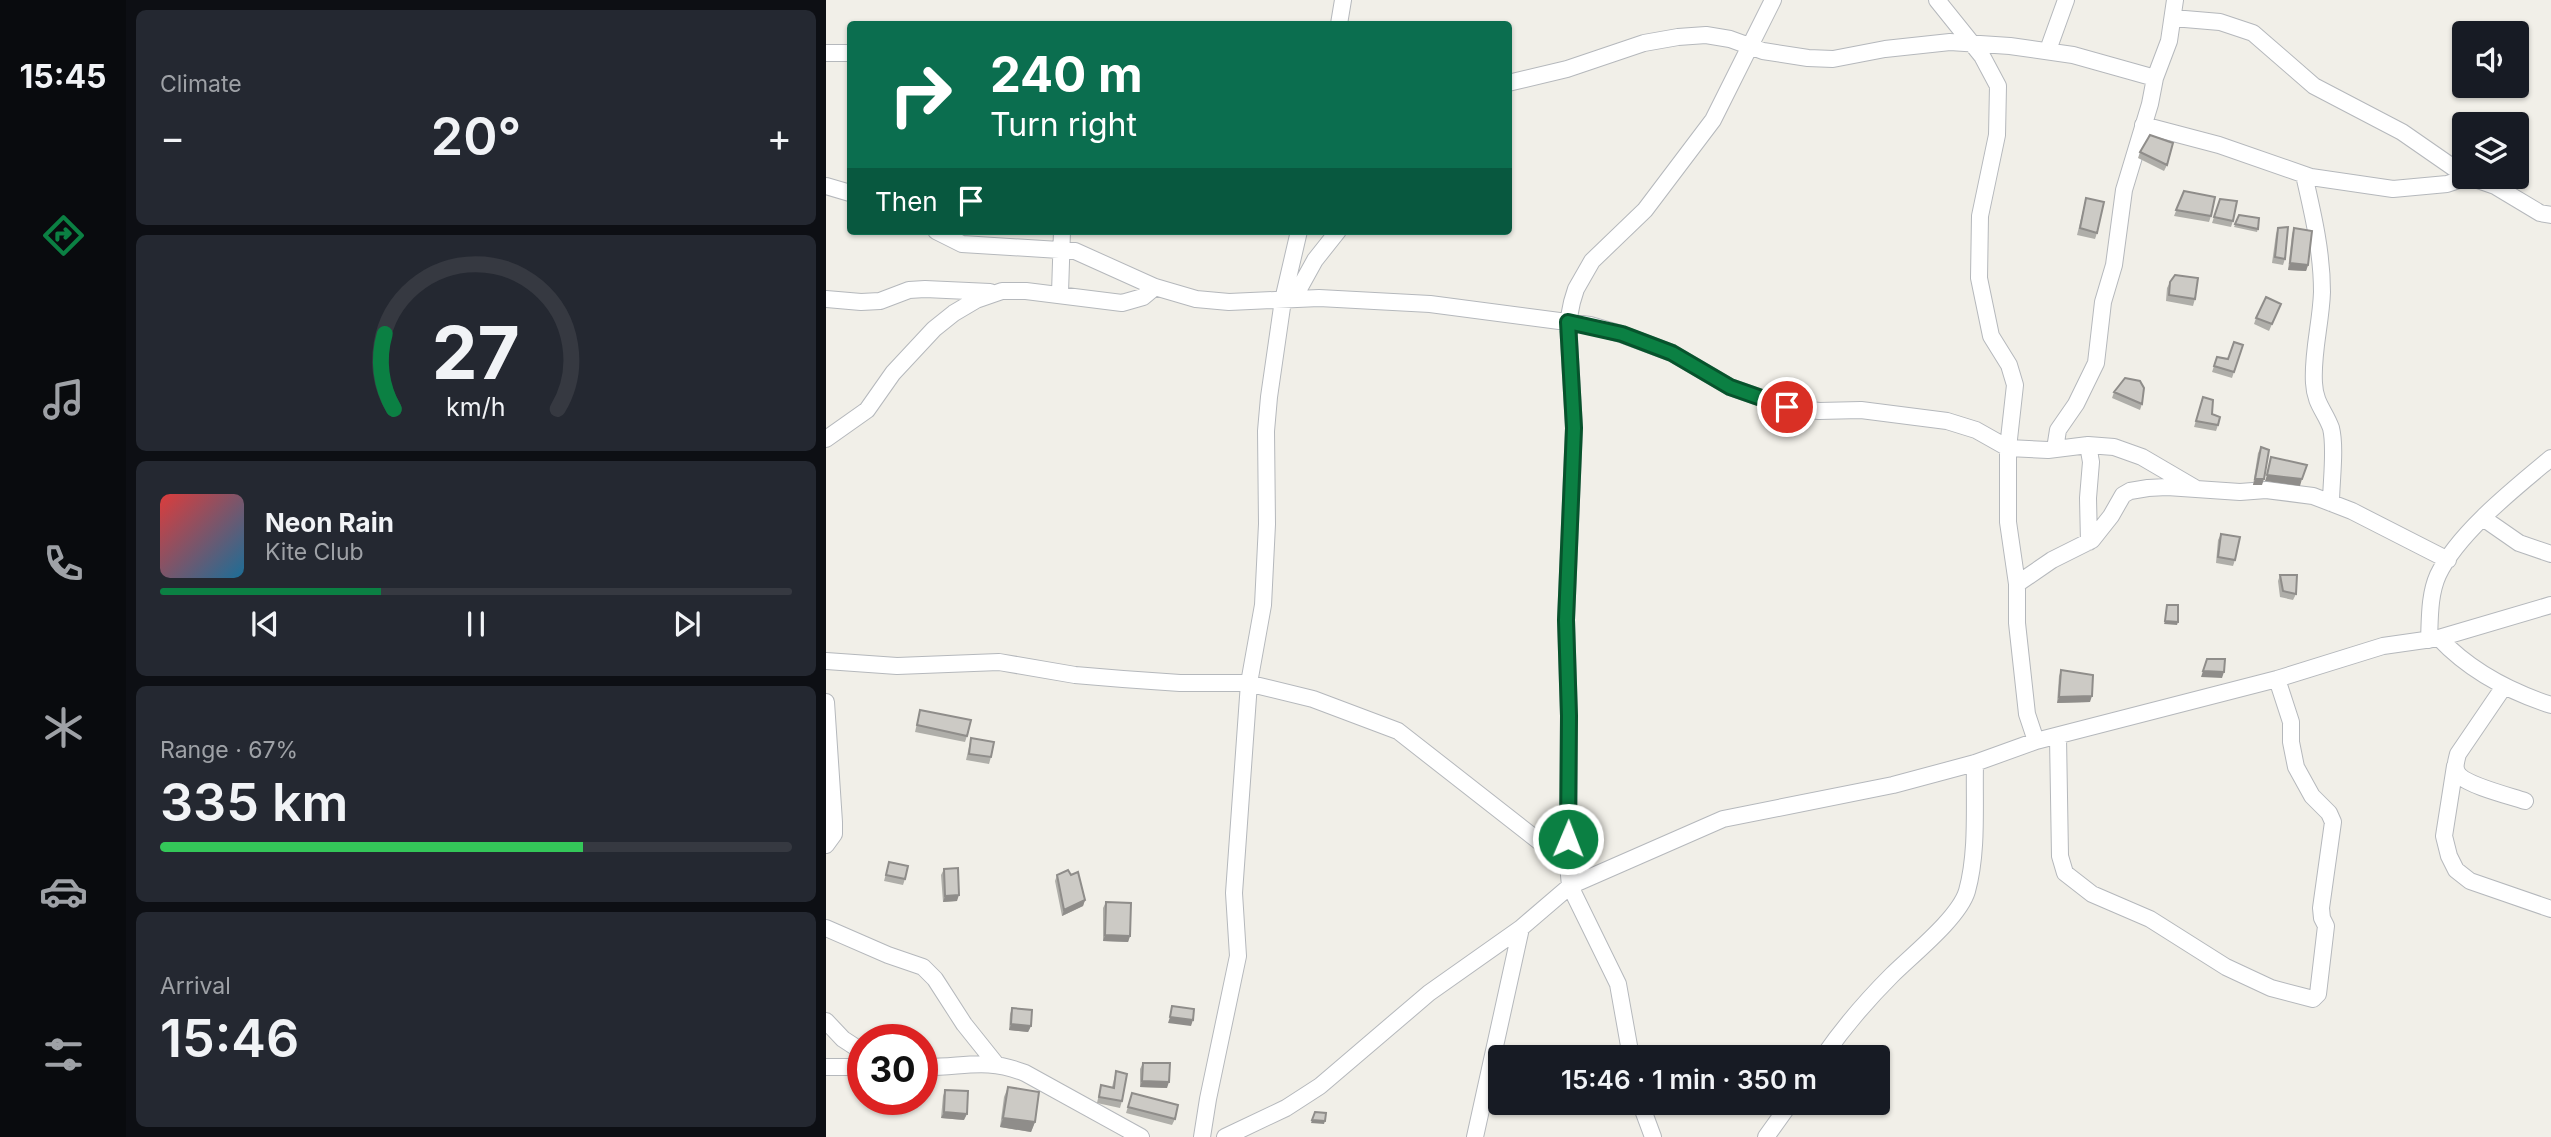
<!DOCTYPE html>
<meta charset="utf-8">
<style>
body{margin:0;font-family:Inter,sans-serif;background:#242831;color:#f1f3f6;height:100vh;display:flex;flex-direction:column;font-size:26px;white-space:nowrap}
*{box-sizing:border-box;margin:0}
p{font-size:23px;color:#9ea1a6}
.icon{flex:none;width:38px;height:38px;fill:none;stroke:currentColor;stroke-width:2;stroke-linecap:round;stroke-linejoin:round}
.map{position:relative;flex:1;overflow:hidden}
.details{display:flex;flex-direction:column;gap:10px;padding:10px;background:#0d0f14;width:700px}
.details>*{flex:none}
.hud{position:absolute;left:21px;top:21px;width:665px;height:214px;border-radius:7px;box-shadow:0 2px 5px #0004;background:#0b6e4f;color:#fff;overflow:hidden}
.controls{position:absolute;left:1626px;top:21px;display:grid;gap:14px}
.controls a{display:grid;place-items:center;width:77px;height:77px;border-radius:7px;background:#171b24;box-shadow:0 2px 5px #0004;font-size:35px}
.speed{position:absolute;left:21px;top:1024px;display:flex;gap:14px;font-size:35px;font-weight:700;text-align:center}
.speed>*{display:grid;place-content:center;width:91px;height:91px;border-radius:50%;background:#171b24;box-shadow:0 2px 5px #0004;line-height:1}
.speed .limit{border:10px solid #d22;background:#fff;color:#111}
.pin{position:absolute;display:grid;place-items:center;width:60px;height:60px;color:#fff;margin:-30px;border:4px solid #fff;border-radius:50%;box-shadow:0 2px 7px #0007}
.me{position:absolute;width:77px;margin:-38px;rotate:1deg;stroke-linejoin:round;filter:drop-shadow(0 0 5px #0008)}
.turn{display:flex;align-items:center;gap:24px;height:147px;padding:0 28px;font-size:32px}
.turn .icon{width:91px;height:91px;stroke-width:2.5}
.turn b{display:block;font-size:49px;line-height:60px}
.then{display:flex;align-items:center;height:66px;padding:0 28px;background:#0003;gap:14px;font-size:26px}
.big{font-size:52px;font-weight:600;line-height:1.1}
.details .widget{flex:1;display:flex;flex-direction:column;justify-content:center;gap:10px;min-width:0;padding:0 24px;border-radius:10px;background:#242831}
.details .dial{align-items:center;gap:0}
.dial svg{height:182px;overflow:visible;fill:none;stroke:#363941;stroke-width:7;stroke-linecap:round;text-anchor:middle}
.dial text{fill:#f1f3f6;stroke:none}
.song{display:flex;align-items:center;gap:21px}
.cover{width:84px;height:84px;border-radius:10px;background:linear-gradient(135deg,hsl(0 70% 55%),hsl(200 70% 35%))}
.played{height:7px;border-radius:4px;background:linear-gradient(90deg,#0b8043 35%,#363941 35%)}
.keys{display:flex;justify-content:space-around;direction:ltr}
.heat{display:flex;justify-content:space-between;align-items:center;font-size:38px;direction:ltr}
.charge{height:10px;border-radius:5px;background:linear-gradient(90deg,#34c759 67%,#363941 0)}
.trip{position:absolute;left:662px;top:1045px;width:402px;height:70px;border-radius:7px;background:#171b24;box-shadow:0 2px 5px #0004;font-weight:600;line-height:70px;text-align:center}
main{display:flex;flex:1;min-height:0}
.menu{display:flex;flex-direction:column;width:126px;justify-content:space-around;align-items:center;background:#090b0e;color:#9ea1a6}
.menu .icon{width:49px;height:49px}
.menu .current{color:#0b8043}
.menu b{font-size:32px;color:#f1f3f6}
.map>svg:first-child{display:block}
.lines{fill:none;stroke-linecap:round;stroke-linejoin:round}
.minor-casing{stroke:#b5b8bc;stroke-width:18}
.minor{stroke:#fff;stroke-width:16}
.wall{fill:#afaea9}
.shaded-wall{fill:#8f8d8a}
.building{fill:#cccac5;stroke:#8f8d8a;stroke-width:2}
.route-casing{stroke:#07532c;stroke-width:18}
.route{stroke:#0b8043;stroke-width:12}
</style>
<main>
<nav class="menu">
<b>15:45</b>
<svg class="icon current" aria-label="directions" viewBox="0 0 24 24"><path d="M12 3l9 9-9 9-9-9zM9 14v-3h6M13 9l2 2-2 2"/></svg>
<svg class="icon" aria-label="music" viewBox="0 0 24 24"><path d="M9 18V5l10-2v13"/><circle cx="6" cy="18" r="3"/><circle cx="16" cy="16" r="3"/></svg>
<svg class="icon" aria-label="phone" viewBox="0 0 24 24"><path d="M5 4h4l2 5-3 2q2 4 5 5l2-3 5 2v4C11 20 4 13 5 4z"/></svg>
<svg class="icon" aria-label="climate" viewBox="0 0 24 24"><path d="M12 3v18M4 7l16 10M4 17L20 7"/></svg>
<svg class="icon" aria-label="car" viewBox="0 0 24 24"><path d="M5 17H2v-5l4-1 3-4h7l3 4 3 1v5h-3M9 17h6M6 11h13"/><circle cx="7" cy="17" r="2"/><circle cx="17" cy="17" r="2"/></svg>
<svg class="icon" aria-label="filters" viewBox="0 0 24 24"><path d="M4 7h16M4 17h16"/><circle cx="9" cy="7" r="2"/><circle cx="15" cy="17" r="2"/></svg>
</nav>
<section class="details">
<div class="widget"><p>Climate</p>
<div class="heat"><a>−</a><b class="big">20°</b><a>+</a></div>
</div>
<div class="widget dial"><svg viewBox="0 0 100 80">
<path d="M14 69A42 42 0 1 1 86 69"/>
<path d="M14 69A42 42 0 0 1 10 36" stroke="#0b8043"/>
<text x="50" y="56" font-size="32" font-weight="700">27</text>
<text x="50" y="72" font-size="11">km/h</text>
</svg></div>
<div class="widget">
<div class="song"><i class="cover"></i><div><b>Neon Rain</b><p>Kite Club</p></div></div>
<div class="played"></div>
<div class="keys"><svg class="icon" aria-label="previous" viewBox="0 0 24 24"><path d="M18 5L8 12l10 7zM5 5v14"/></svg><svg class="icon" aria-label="pause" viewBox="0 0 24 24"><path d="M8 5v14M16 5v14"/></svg><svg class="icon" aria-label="next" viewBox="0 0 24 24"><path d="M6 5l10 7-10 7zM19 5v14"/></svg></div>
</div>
<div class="widget"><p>Range · 67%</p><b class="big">335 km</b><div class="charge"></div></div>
<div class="widget"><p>Arrival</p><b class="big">15:46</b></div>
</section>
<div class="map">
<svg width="1725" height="1137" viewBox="0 0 1725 1137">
<rect width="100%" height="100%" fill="#f1efe8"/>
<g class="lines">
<g class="minor-casing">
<path id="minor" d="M1111 0 1156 56 1172 86 1171 135 1154 216 1153 278 1165 336 1183 365 1189 385 1182 448V522L1191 584V623L1201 714 1210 741
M1347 18 1394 22 1427 33 1488 86 1576 132 1638 175
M513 24 517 0
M1222 50 1240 0
M0 53H24
M682 83 741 69 818 43 852 37 880 35 904 39 937 51 982 58 1007 59 1059 49 1124 42 1184 46 1247 55 1329 78
M1317 125 1393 145 1485 177 1567 189 1621 184 1642 177
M1478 175C1487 214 1496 252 1496 292 1495 323 1486 353 1488 383 1489 404 1499 411 1505 428 1510 448 1505 482 1505 503
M1643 177 1669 186 1714 213 1725 215
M0 186 24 193
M110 231 136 244 249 251 329 287 370 299 403 302 493 298 604 304 764 325 795 334 846 353 904 387 961 407 993 411 1035 410 1121 421 1150 430 1182 448 1222 450 1262 445 1288 447 1316 457 1369 488
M234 293 236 231
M468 298 489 260 512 231
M0 299 35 302 54 301 83 290 99 289 164 292
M0 439 41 410 67 373 108 329 128 313 150 300 176 291H200L296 303 317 297 329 287
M1262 445 1265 462 1262 498 1263 542
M1229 449 1232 430 1250 404 1270 363 1277 302 1288 265 1298 190 1324 104 1329 78 1343 41 1349 0
M1657 518 1693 543 1725 554
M1191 584 1226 560 1266 540 1285 516 1297 495 1304 491 1322 488 1341 487 1414 492 1440 490 1487 496 1526 511 1622 560
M1613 638C1644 671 1682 691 1725 705
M1603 640C1604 619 1603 595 1612 575 1632 533 1689 488 1725 458
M0 661 71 666 173 662 249 675 297 679 354 683H421L487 699 572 731 742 864
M1677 688 1632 754C1630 762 1627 770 1634 776 1644 786 1684 796 1699 801
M0 702 8 822V834L0 845
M1232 737 1234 856 1239 873 1266 894 1324 919 1400 967 1445 988 1487 999 1492 994 1500 926 1496 918 1495 908 1507 822 1503 813 1486 796 1470 767 1465 742V722L1451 679
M1629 766 1618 836 1623 856 1630 870 1644 881 1725 909
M0 928 62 955 97 967 109 979 138 1024 170 1064
M0 1021 17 1039 37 1052
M805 1057 792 984 744 886 742 864 743 716 740 620 748 428 742 322 746 302 750 289 766 261 819 210 887 120 947 0
M997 1057C1017 1028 1041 1000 1066 975 1086 955 1133 918 1141 891 1152 851 1148 804 1149 763
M0 1067H37
M96 1067C137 1068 158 1057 199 1073L315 1137
M814 1102 827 1137
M376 1137 382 1099 412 956 408 893 423 683 437 605 441 524 440 431 443 397 457 300 473 231
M399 1137 460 1108 494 1086 603 993 695 928 744 886 897 819 1067 785 1149 763 1210 741 1451 679 1557 646 1613 638 1725 605
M649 1137 695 928
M940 1137 965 1102"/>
</g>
<use href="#minor" class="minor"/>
</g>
<path class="wall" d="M1314 152 1341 165 1338 171 1312 158Z
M1358 191 1385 216 1383 222 1348 216Z
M1260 198 1271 233 1269 239 1251 235Z
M1394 199 1407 221 1405 227 1386 223Z
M1413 215 1432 229 1431 232 1408 227Z
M1452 228 1459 259 1457 265 1446 263 1450 234Z
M1468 228 1482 265 1480 271 1462 270 1466 234Z
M1344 282 1369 299 1367 306 1340 301 1341 288Z
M1455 304 1443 331 1428 324 1430 318Z
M1417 345 1406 378 1386 372 1391 357 1402 359Z
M1288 392 1316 404 1314 410 1286 398Z
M1377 397 1392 425 1390 431 1368 427Z
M1435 447 1436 485H1427L1432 453Z
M1395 534 1409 560 1407 566 1390 563 1392 540Z
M1454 575 1470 594 1467 600 1454 597 1452 581Z
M1235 670 1264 702 1231 703 1233 676Z
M94 710 141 736 139 742 89 732Z
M145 738 165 757 163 764 140 760Z
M63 862 79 879 77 885 58 881Z
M118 869 131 901 117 902 115 875Z
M231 875 259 900 257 906 236 916 229 881Z
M280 902 304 936 302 942 277 941V908Z
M186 1008 205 1026 202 1032 183 1030 184 1014Z
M317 1063 341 1088 314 1087V1069Z
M290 1071 296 1101 294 1108 271 1103 275 1085 286 1087Z
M182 1087 209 1122 205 1132 174 1127 178 1097Z
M119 1090 138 1120 115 1118 117 1096Z
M306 1093 349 1119 346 1125 300 1113Z"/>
<path class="shaded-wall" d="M1464 263 1482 265 1480 271 1462 270Z
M1441 475 1476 479 1474 486 1439 481Z
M1429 479H1438L1436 485H1427Z
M1339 621 1352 622 1351 625 1338 624Z
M1377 671 1398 672 1396 678 1375 677Z
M1266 696 1264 702 1231 703 1233 697Z
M133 895 131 901 117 902 119 896Z
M259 900 257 906 236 916 238 910Z
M279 935 304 936 302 942 277 941Z
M344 1017 367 1020 365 1026 342 1023Z
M185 1024 205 1026 202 1032 183 1030Z
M316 1081 343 1082 341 1088 314 1087Z
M118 1112 141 1114 138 1120 115 1118Z
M177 1118 209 1122 205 1132 174 1127Z
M486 1120 499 1121 498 1124 485 1123Z"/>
<path class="building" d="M1324 135 1347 143 1341 165 1314 152Z
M1358 191 1389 197 1385 216 1350 210Z
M1260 198 1278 202 1271 233 1254 228Z
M1394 199 1411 201 1407 221 1388 217Z
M1413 215 1433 218 1432 229 1409 224Z
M1462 227 1459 259 1449 257 1452 228Z
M1468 228 1486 231 1482 265 1464 263Z
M1349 275 1372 278 1369 299 1343 295 1344 282Z
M1440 297 1455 304 1446 324 1430 318Z
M1408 342 1417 345 1408 372 1388 366 1391 357 1402 359Z
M1299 378 1314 381 1318 388 1316 404 1288 392Z
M1377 397 1387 400 1386 414 1394 417 1392 425 1370 421Z
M1435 447 1443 450 1438 479H1429Z
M1445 457 1481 465 1476 479 1441 475Z
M1395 534 1414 537 1409 560 1392 557Z
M1454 575H1471L1470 594 1457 591Z
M1341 605H1352V622L1339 621Z
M1381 659H1399L1398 672 1377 671Z
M1235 670 1267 675 1266 696 1233 697Z
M94 710 145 720 141 736 91 725Z
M145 738 168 742 165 757 143 754Z
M63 862 82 866 79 879 60 875Z
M132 868 133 895 119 896 118 869Z
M242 870 245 875 252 872 259 900 238 910 231 875Z
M280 902 305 903 304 936 279 935Z
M346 1006 368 1009 367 1020 344 1017Z
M186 1008 206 1010 205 1026 185 1024Z
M317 1063H344L343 1082 316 1081Z
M290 1071 301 1074 296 1101 273 1097 275 1085 288 1088Z
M182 1087 213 1092 209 1122 177 1118Z
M119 1090 142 1091 141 1114 118 1112Z
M306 1093 352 1105 349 1119 302 1107Z
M489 1112 500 1113 499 1121 486 1120Z"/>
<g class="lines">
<g class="route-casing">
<path id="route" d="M742 839 743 716 740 620 748 428 742 322 796 334 846 353 904 387 961 407"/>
</g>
<use href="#route" class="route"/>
</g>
</svg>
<div class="controls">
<a><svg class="icon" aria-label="sound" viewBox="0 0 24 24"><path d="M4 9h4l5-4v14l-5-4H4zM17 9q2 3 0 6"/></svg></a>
<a><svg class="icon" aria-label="layers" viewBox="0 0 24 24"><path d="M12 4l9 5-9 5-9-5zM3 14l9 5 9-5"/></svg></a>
</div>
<div class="speed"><div class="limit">30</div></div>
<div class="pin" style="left:961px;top:407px;background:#d93025"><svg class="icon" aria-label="arrive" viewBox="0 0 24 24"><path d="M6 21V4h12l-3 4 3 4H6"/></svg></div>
<svg class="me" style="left:742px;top:839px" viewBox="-20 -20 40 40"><circle r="17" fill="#0b8043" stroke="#fff" stroke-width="3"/><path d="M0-11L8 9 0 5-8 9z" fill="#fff"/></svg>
<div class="trip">15:46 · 1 min · 350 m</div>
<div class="hud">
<div class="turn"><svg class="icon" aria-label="right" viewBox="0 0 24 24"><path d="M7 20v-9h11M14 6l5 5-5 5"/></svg><div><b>240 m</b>Turn right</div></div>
<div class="then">Then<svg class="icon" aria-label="arrive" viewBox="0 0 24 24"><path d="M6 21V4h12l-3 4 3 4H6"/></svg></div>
</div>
</div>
</main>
